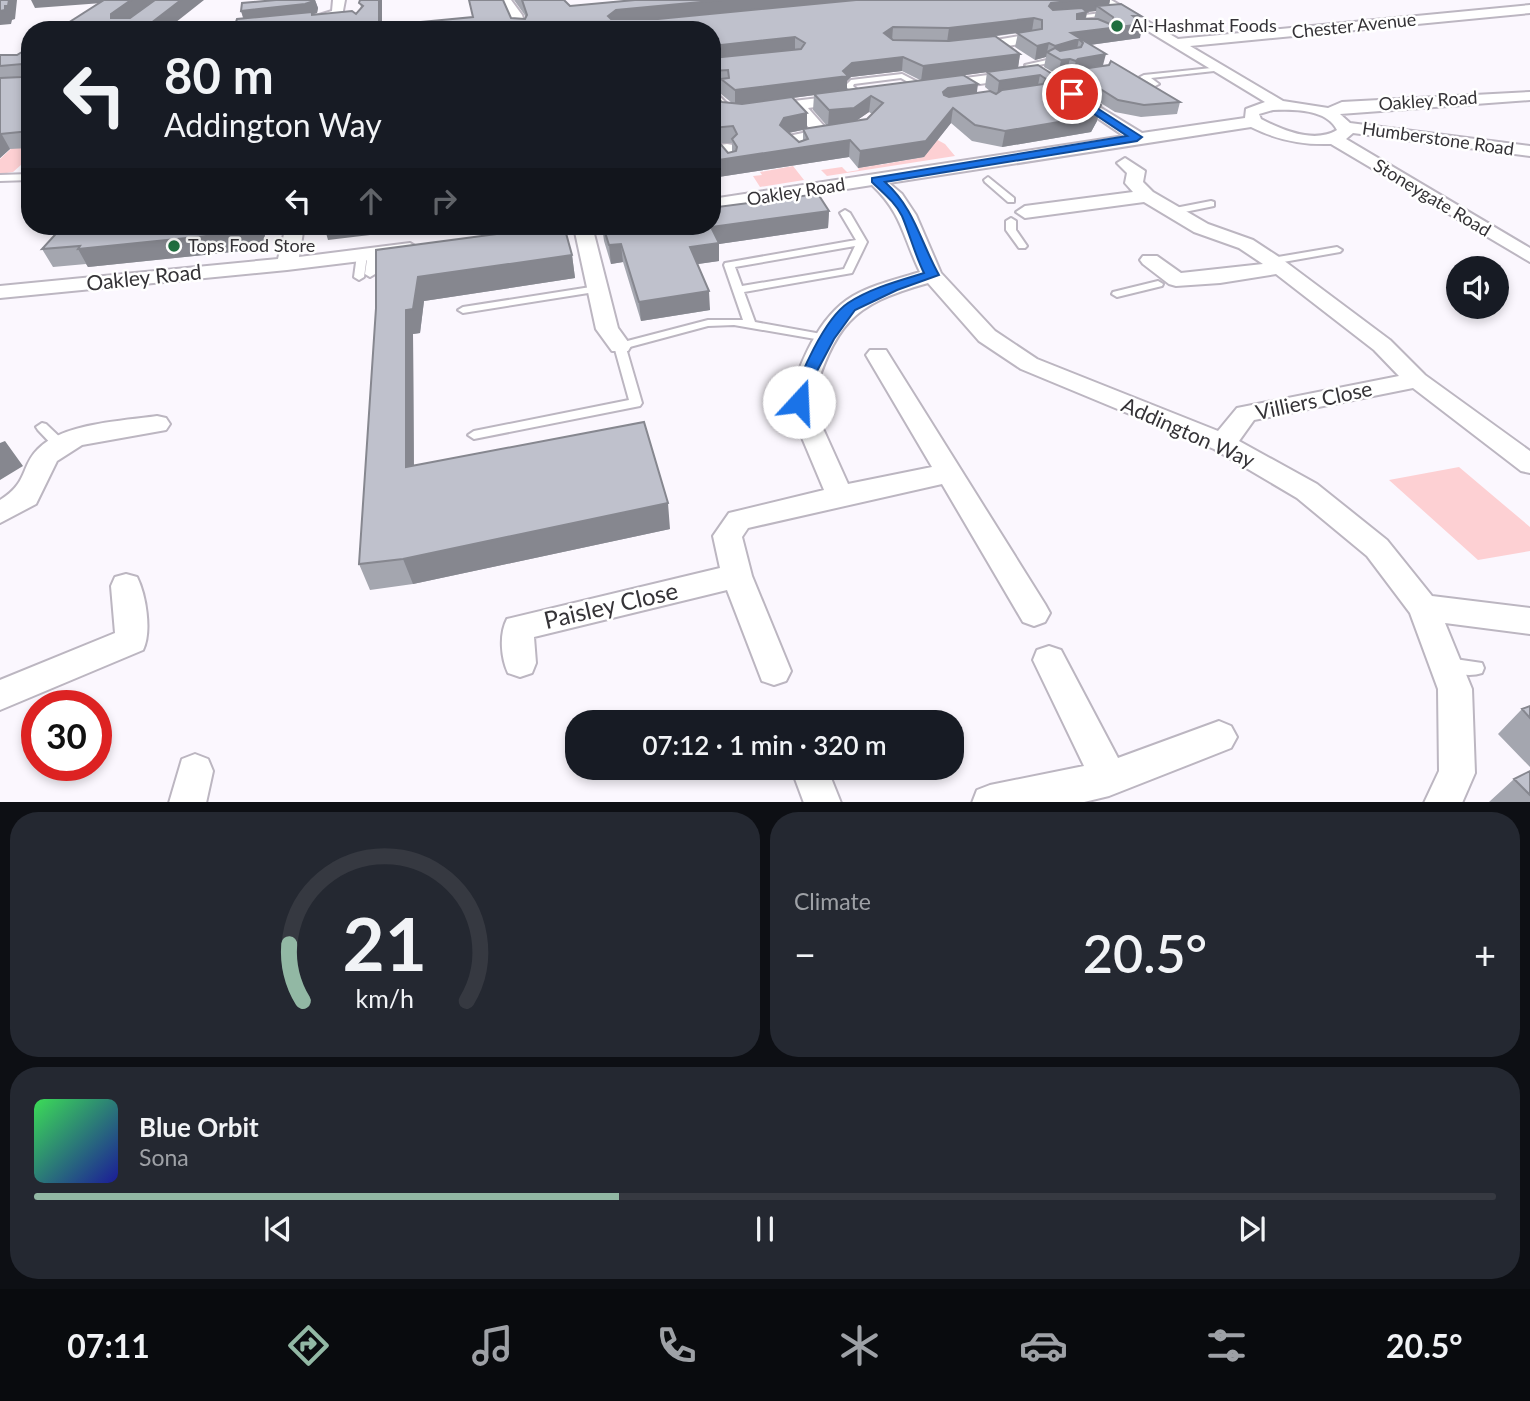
<!DOCTYPE html>
<meta charset="utf-8">
<style>
body{margin:0;font-family:Lato,sans-serif;background:#242831;color:#f1f3f6;height:100vh;display:flex;flex-direction:column;font-size:26px;white-space:nowrap}
*{box-sizing:border-box;margin:0}
p{font-size:23px;color:#9ea1a6}
.icon{flex:none;width:38px;height:38px;fill:none;stroke:currentColor;stroke-width:2;stroke-linecap:round;stroke-linejoin:round}
.map{position:relative;height:802px;overflow:hidden}
.side{display:flex;flex-direction:column;gap:10px;padding:10px;background:#0d0f14;flex:1}
.side>*{flex:none}
.hud{position:absolute;left:21px;top:21px;width:700px;height:214px;border-radius:28px;box-shadow:0 4px 10px #0003;background:#171b24;color:#f1f3f6;overflow:hidden}
.controls{position:absolute;left:1446px;top:256px;display:grid;gap:14px}
.controls a{display:grid;place-items:center;width:63px;height:63px;border-radius:50%;background:#171b24;box-shadow:0 4px 10px #0003;font-size:35px}
.speed{position:absolute;left:21px;top:690px;display:flex;gap:14px;font-size:35px;font-weight:700;text-align:center}
.speed>*{display:grid;place-content:center;width:91px;height:91px;border-radius:50%;background:#171b24;box-shadow:0 4px 10px #0003;line-height:1}
.speed .limit{border:10px solid #d22;background:#fff;color:#111}
.pin{position:absolute;display:grid;place-items:center;width:60px;height:60px;color:#fff;margin:-30px;border:4px solid #fff;border-radius:50%;box-shadow:0 2px 7px #0007}
.me{position:absolute;width:77px;margin:-38px;rotate:20deg;stroke-linejoin:round;filter:drop-shadow(0 0 5px #0008)}
.turn{display:flex;align-items:center;gap:24px;height:147px;padding:0 28px;font-size:32px}
.turn .icon{width:91px;height:91px;stroke-width:2.5}
.turn b{display:block;font-size:49px;line-height:60px}
.lanes{display:flex;align-items:center;height:66px;padding:0 28px;background:#0003;justify-content:center;gap:35px;direction:ltr}
.lanes .off{opacity:.35}
.big{font-size:52px;font-weight:600;line-height:1.1}
.side .tile{flex:1;display:flex;flex-direction:column;justify-content:center;gap:10px;min-width:0;padding:0 24px;border-radius:28px;background:#242831}
.side .dial{align-items:center;gap:0}
.dial svg{height:182px;overflow:visible;fill:none;stroke:#363941;stroke-width:7;stroke-linecap:round;text-anchor:middle}
.dial text{fill:#f1f3f6;stroke:none}
.song{display:flex;align-items:center;gap:21px}
.cover{width:84px;height:84px;border-radius:10px;background:linear-gradient(135deg,hsl(130 70% 55%),hsl(240 70% 35%))}
.played{height:7px;border-radius:4px;background:linear-gradient(90deg,#92b8a4 40%,#363941 40%)}
.keys{display:flex;justify-content:space-around;direction:ltr}
.heat{display:flex;justify-content:space-between;align-items:center;font-size:38px;direction:ltr}
.side .tiles{flex:1;display:grid;gap:10px;grid-template-columns:1fr 1fr}
.tile:last-child{grid-column:span 2}
.trip{position:absolute;left:565px;top:710px;width:399px;height:70px;border-radius:28px;background:#171b24;box-shadow:0 4px 10px #0003;font-weight:600;line-height:70px;text-align:center}
.dock{display:flex;height:112px;justify-content:space-around;align-items:center;background:#090b0e;color:#9ea1a6}
.dock .icon{width:49px;height:49px}
.dock .on{color:#92b8a4}
.dock b{font-size:32px;color:#f1f3f6}
.map>svg:first-child{display:block}
.green{fill:#fdd0d3}
.lines{fill:none;stroke-linecap:round;stroke-linejoin:round}
.lane-casing{stroke:#bcb6c1;stroke-width:4}
.street-casing{stroke:#bcb6c1;stroke-width:4}
.lane{fill:#fff;fill-rule:evenodd}
.street{fill:#fff;fill-rule:evenodd}
.wall{fill:#a4a6af;fill-rule:evenodd}
.shaded-wall{fill:#86878f}
.building{fill:#bfc1cc;stroke:#86878f;stroke-width:2}
.route{fill:#1a73e8;stroke:#114b97;stroke-width:2}
.poi-dot{fill:#1f6f3f;stroke:#fff;stroke-width:2.5}
.labels{text-anchor:middle;stroke-width:5;stroke-linejoin:round;paint-order:stroke}
.far-poi-label{font-size:18px;fill:#353337;stroke:#fff;text-anchor:start}
.far-street-label{font-size:18px;fill:#353337;stroke:#fff}
.street-label{font-size:21px;fill:#353337;stroke:#fff}
.near-street-label{font-size:24px;fill:#353337;stroke:#fff}
</style>
<div class="map">
<svg width="1530" height="803" viewBox="0 0 1530 803">
<rect width="100%" height="100%" fill="#fbf7fe"/>
<path class="green" d="M30 102V157L13 172 0 174V159L28 133Z
M932 137 945 144 955 156 827 176 821 170 842 167 847 172 859 170 858 168 872 166 871 156 879 165 924 157Z
M793 166 804 180 760 187 753 176 762 175 760 172Z
M1459 467 1530 527V551L1478 560 1389 480Z"/>
<g class="lines">
<g class="lane-casing">
<path id="lane" d="M1111 12 1113 15 1070 19 1067 17Z
M1047 60 1050 62 1049 63 1028 67 1025 65Z
M1221 67 1224 69 1223 70 1151 78 1159 84 1155 86 1140 77 1144 75Z
M902 74 929 88 922 90 901 78 854 84 853 86 864 96 860 98 845 86 851 80Z
M1067 76 1071 78 1070 80 1051 82 1047 80Z
M727 87V91L712 92V88Z
M30 174V180L0 181V175Z
M988 177 1014 198V202H1008L985 182 984 180Z
M1211 201 1214 202V206L1170 215 1165 212 1170 209Z
M845 210 850 213 867 242 852 273 744 292 755 322 827 335 831 336 833 338 831 340 827 341 734 325 708 326 626 348 642 403 640 406 474 439 468 435 474 431 629 400 614 346 616 344 708 320H743L724 265 725 263 856 240 840 213ZM855 246 844 269 742 286 735 267Z
M1011 218 1016 221V230L1027 246 1025 248H1019L1006 230V221Z
M1337 247 1342 250 1340 252 1272 264 1267 261 1272 258Z
M373 250 378 253 375 274 370 277 365 274 368 253Z
M362 252 367 255 364 277 359 280 354 277 357 255Z
M1158 281 1163 284 1162 286 1117 297 1112 294 1113 292Z
M597 286 602 289 601 291 463 313 458 310 463 307Z
M42 423 46 424 66 443 67 446 66 449H56L38 430 36 427Z
M1448 658 1482 663 1484 668 1482 673C1471 677 1453 674 1442 670L1440 665 1442 660Z"/>
</g>
<g class="street-casing">
<path id="street" d="M333 0H345L342 16 311 26H303V20L332 11Z
M499 0H511L522 15 527 30H515L510 15Z
M1097 0H1111L1178 39 1530 5V13L1190 46 1283 101 1328 108 1342 102 1530 92V100L1340 114 1350 123 1530 146V156L1353 133 1346 139 1530 248V262L1331 144C1302 145 1277 140 1251 127L889 183 902 194 916 215 941 273 995 331 1037 359 1218 431 1237 408 1399 376 1374 350 1276 274 1220 283 1176 286 1169 284 1143 264 1140 260 1143 256H1157L1181 273 1263 264 1239 248 1194 232 1144 202 1025 218 1016 212 1025 206 1133 192 1125 183 1127 173 1117 163 1125 158 1145 171 1143 182 1153 192 1208 224 1253 240 1279 257 1390 340 1425 375 1530 451V473L1521 471 1413 388 1254 420 1239 441 1317 484 1387 540 1432 596 1530 608V634L1445 623 1472 689 1475 773 1462 803H1424L1439 771 1438 689 1410 613 1367 556 1297 498 1214 449 1021 369 979 341 928 283C849 305 836 325 811 402L848 484 932 467 866 355 870 350H886L1045 604 1050 613 1045 622 1034 626 1023 622 942 484 748 528 742 537 752 576 791 671 786 681 774 685 762 681 727 590 534 637 536 663 532 673 520 677 508 673C501 658 499 634 507 619L720 568 713 536 729 513 824 490 787 402C800 365 817 317 853 296 874 284 898 279 920 272 903 237 902 213 872 185L712 210V199L1124 136 1065 96 1063 93 1070 89 1142 133 1245 118 1246 109 1265 102ZM1273 110C1294 109 1327 109 1337 130 1314 144 1282 130 1261 119L1259 114Z
M1032 34 1037 35V41L996 48 989 44 996 40Z
M1018 71 1025 75 1023 78 943 89 936 85 943 81Z
M712 92C722 94 724 106 735 108L844 95 851 99 844 103 808 108 831 134 829 137 790 145 784 143 782 140 784 137 812 131 793 110C775 112 731 123 717 112 711 107 712 99 712 92Z
M727 144 733 145 735 149 733 153 712 156V146Z
M286 226H304L299 257 410 243 420 249 410 255 287 270 0 298V286L278 259Z
M536 226H592L618 328 631 346 628 351H612L596 329 575 232 532 238 522 232 525 228Z
M157 416 166 418 170 424 166 430 82 445 57 461 36 504 0 523V500C29 482 20 467 38 449 63 423 123 421 157 416Z
M126 574 137 577C146 595 152 632 143 650L0 710V680L115 633 111 586 115 577Z
M1049 646 1061 650 1118 758 1219 721 1231 726 1237 737 1231 748 1109 796 1080 803H972L977 790 990 785 1084 766 1033 660 1037 650Z
M195 754 208 759 213 771 206 803H169L182 759Z
M791 768H827L841 803H804Z"/>
</g>
<use href="#lane" class="lane"/>
<use href="#street" class="street"/>
</g>
<path class="wall" d="M276 0H315L318 8 317 13 313 15 356 14 361 9 360 0H382V26L511 18 525 19 526 18 524 14 514 0H564L570 6 629 0H1110L1109 5 1141 16 1139 21 1140 38 1090 45 1103 66 1180 102 1177 114 1141 117 1115 112 1069 83 1071 75 1066 73 1058 75 1044 67 1046 57 1035 60 1015 47 1018 33 984 38 1020 54 1018 67 1038 65 1097 121 1091 132 1002 147 972 141 951 123 924 157 858 168 849 157 712 178V94L722 102 732 103 721 94V86H712V30H214L236 22 243 18 241 11ZM1096 11 1094 19H1086L1087 12ZM902 71 920 80 847 90V81L851 77ZM987 72 985 87 991 92 976 93 965 75ZM814 95 813 110 827 126 807 129 793 98ZM869 112 872 114 867 119 856 121ZM803 130V141L799 142 789 133ZM720 143H732V152L728 153Z
M30 47V148L10 149 0 158V55H17Z
M712 196 718 207 829 211 828 228 719 244V261L698 264 710 310 641 321 623 262 611 264 604 241 602 226H712Z
M63 226 262 249 88 267 86 264 53 267 42 249Z
M572 255 575 278 424 301 420 333 413 334 414 466 670 529 413 584 370 590 359 564 376 308Z
M1530 706V767L1498 734 1522 709Z
M1530 771V802H1489L1514 779Z"/>
<path class="shaded-wall" d="M9 0H17L15 19 12 20 11 24 0 25V11L5 6Z
M31 0H129V1L35 8Z
M131 0H155L117 30 111 18V14Z
M181 0H204L166 30H142Z
M314 0H315L318 8 317 13 313 14 316 25 245 22 241 11Z
M379 0H382V30L379 26Z
M722 0H860L622 28V30H603L608 16 616 10Z
M1078 0H1110L1108 10 1097 6 1096 11 1087 12 1084 25 1074 27 1077 14 1049 16V6L1051 3Z
M1034 18 1032 31 947 42 949 28Z
M1143 24 1140 38 1082 46 1083 43 1079 39 1076 54 1053 55 1055 46 1071 33Z
M893 27 892 41 884 33Z
M795 37V51L712 60V46Z
M1049 43 1046 57 1035 60 1037 46Z
M1020 54 1018 68 921 81 923 66Z
M1106 54 1102 69 1075 73 1073 72 1076 61 1078 59Z
M903 57 902 71 851 77 847 81V91L735 105V90L843 71 852 63Z
M1070 59 1066 73 1058 75 1061 60Z
M1040 75 1037 90 997 96 999 81Z
M978 84 976 99 946 104 943 92 948 88Z
M871 96 869 112 853 123 828 126 829 110Z
M1101 105 1097 121 1091 132 1002 147 1005 131Z
M953 108 951 123 924 157 858 168 860 151Z
M807 113V129L783 134 780 125 784 118Z
M1 133 10 149 0 158V134Z
M850 140 849 157 712 178V161Z
M829 211 828 228 719 244V261L691 265 690 247 711 227Z
M256 226H267L262 249 88 267 78 249Z
M324 226H370V235L328 240Z
M408 226H447L409 230Z
M621 244 623 262 611 264 609 245Z
M572 255 575 278 424 301 420 333 413 334 414 493 406 467V310L418 277Z
M709 291 710 310 641 321 639 302Z
M5 441 23 466 0 480V443Z
M668 503 670 529 413 584 403 559Z"/>
<path class="building" d="M0 0H9L8 6H5V10L0 11Z
M104 0H131L111 14V18H130L155 0H181L142 30H57Z
M276 0H314V1L305 4 241 11 242 3Z
M360 0H379V26L473 17 469 0H503L511 18 525 19 527 15 522 0H564L570 6 635 0H722L616 10 608 16 611 19H658L856 0H1078L1051 3 1049 6 1053 10 1082 8 1087 12 1077 14V19H1098L1110 24 1114 21 1113 17 1097 6 1121 4 1141 16H1133L1143 24 1071 33 1106 54 1078 59 1076 61 1070 59 1061 60 1047 52 1055 48 1060 51 1081 47 1083 43 1079 39 1055 46 1049 43 1037 46 1017 33 1042 29V20L1034 18 949 28 893 27 884 33 893 40 949 41 995 36 1020 54 923 66 903 57 852 63 843 71 848 76 735 90 721 79 729 78 728 70 712 71V58L801 49 805 43 795 37 712 46V30H623L622 28 603 30H214L218 23 236 22 237 19 312 12V15L352 11 356 14 363 6 359 3Z
M30 47V131L0 134V78L22 77 25 75 22 64 0 66V55H17Z
M1111 61 1180 102 1144 105 1118 100 1072 71 1076 66 1082 69 1109 65Z
M1038 65 1101 105 1094 116 1005 131 975 125 953 108 926 141 860 151 850 140 712 161V141H718L728 153 736 151 737 147 732 139 737 134 733 126 712 128V94L722 102 742 104 792 97 807 113 784 118 780 125 799 142 808 139 803 129 867 119 883 103 871 96 854 108 829 110 814 94 963 75 978 84 948 88 943 92 944 95 949 97 990 91 996 94 1002 90 1043 84 1046 79 1040 75 999 81 987 72Z
M818 194 829 211 711 227 719 243 690 247 709 291 639 302 621 244 609 245 603 226H712V208L718 207 712 206V196L718 207Z
M63 226H256L255 231 226 234 78 249 80 246 42 249Z
M558 226H564L572 255 418 277 413 309 406 310V467L644 422 668 503 403 559 359 564 376 308V250Z
M1530 706V718L1522 709Z
M1530 771V795L1514 779Z"/>
<path class="route" d="M1072 92 1142 137 1137 141 885 182C915 209 920 241 939 275L897 290 855 310 834 339 816 373 805 405H793L791 402C800 375 824 319 848 303 871 288 898 281 924 273 915 255 910 235 902 216 895 202 883 193 872 182V178L1127 136 1069 97 1068 94Z"/>
<g class="poi-dot">
<circle cx="1117" cy="26" r="7"/>
<circle cx="174" cy="246" r="7"/>
</g>
<g class="labels">
<g class="far-poi-label">
<text x="1131" y="32">Al-Hashmat Foods</text>
<text x="188" y="252">Tops Food Store</text>
</g>
<g class="far-street-label">
<text transform="translate(1354 26) rotate(-6)" y="6">Chester Avenue</text>
<text transform="translate(1428 101) rotate(-4)" y="6">Oakley Road</text>
<text transform="translate(1438 139) rotate(8)" y="6">Humberstone Road</text>
<text transform="translate(796 192) rotate(-9)" y="6">Oakley Road</text>
<text transform="translate(1432 198) rotate(31)" y="6">Stoneygate Road</text>
</g>
<g class="street-label">
<text transform="translate(144 278) rotate(-6)" y="7">Oakley Road</text>
<text transform="translate(1314 401) rotate(-12)" y="7">Villiers Close</text>
<text transform="translate(1188 433) rotate(24)" y="7">Addington Way</text>
</g>
<g class="near-street-label">
<text transform="translate(611 606) rotate(-13)" y="8">Paisley Close</text>
</g>
</g>
</svg>
<div class="controls">
<a><svg class="icon" aria-label="sound" viewBox="0 0 24 24"><path d="M4 9h4l5-4v14l-5-4H4zM17 9q2 3 0 6"/></svg></a>
</div>
<div class="speed"><div class="limit">30</div></div>
<div class="pin" style="left:1072px;top:94px;background:#d93025"><svg class="icon" aria-label="arrive" viewBox="0 0 24 24"><path d="M6 21V4h12l-3 4 3 4H6"/></svg></div>
<svg class="me" style="left:799px;top:402px" viewBox="-20 -20 40 40"><circle r="19" fill="#fff"/><path d="M0-13L10 11 0 6-10 11z" fill="#1a73e8"/></svg>
<div class="trip">07:12 · 1 min · 320 m</div>
<div class="hud">
<div class="turn"><svg class="icon" aria-label="left" viewBox="0 0 24 24"><path d="M17 20v-9H6M10 6l-5 5 5 5"/></svg><div><b>80 m</b>Addington Way</div></div>
<div class="lanes"><svg class="icon" aria-label="left" viewBox="0 0 24 24"><path d="M17 20v-9H6M10 6l-5 5 5 5"/></svg><svg class="icon off" aria-label="ahead" viewBox="0 0 24 24"><path d="M12 20V5M6 11l6-6 6 6"/></svg><svg class="icon off" aria-label="right" viewBox="0 0 24 24"><path d="M7 20v-9h11M14 6l5 5-5 5"/></svg></div>
</div>
</div>
<section class="side">
<div class="tiles">
<div class="tile dial"><svg viewBox="0 0 100 80">
<path d="M14 69A42 42 0 1 1 86 69"/>
<path d="M14 69A42 42 0 0 1 8 44" stroke="#92b8a4"/>
<text x="50" y="56" font-size="32" font-weight="700">21</text>
<text x="50" y="72" font-size="11">km/h</text>
</svg></div>
<div class="tile"><p>Climate</p>
<div class="heat"><a>−</a><b class="big">20.5°</b><a>+</a></div>
</div>
<div class="tile">
<div class="song"><i class="cover"></i><div><b>Blue Orbit</b><p>Sona</p></div></div>
<div class="played"></div>
<div class="keys"><svg class="icon" aria-label="previous" viewBox="0 0 24 24"><path d="M18 5L8 12l10 7zM5 5v14"/></svg><svg class="icon" aria-label="pause" viewBox="0 0 24 24"><path d="M8 5v14M16 5v14"/></svg><svg class="icon" aria-label="next" viewBox="0 0 24 24"><path d="M6 5l10 7-10 7zM19 5v14"/></svg></div>
</div>
</div>
</section>
<nav class="dock">
<b>07:11</b>
<svg class="icon on" aria-label="directions" viewBox="0 0 24 24"><path d="M12 3l9 9-9 9-9-9zM9 14v-3h6M13 9l2 2-2 2"/></svg>
<svg class="icon" aria-label="music" viewBox="0 0 24 24"><path d="M9 18V5l10-2v13"/><circle cx="6" cy="18" r="3"/><circle cx="16" cy="16" r="3"/></svg>
<svg class="icon" aria-label="phone" viewBox="0 0 24 24"><path d="M5 4h4l2 5-3 2q2 4 5 5l2-3 5 2v4C11 20 4 13 5 4z"/></svg>
<svg class="icon" aria-label="climate" viewBox="0 0 24 24"><path d="M12 3v18M4 7l16 10M4 17L20 7"/></svg>
<svg class="icon" aria-label="car" viewBox="0 0 24 24"><path d="M5 17H2v-5l4-1 3-4h7l3 4 3 1v5h-3M9 17h6M6 11h13"/><circle cx="7" cy="17" r="2"/><circle cx="17" cy="17" r="2"/></svg>
<svg class="icon" aria-label="filters" viewBox="0 0 24 24"><path d="M4 7h16M4 17h16"/><circle cx="9" cy="7" r="2"/><circle cx="15" cy="17" r="2"/></svg>
<b>20.5°</b>
</nav>
